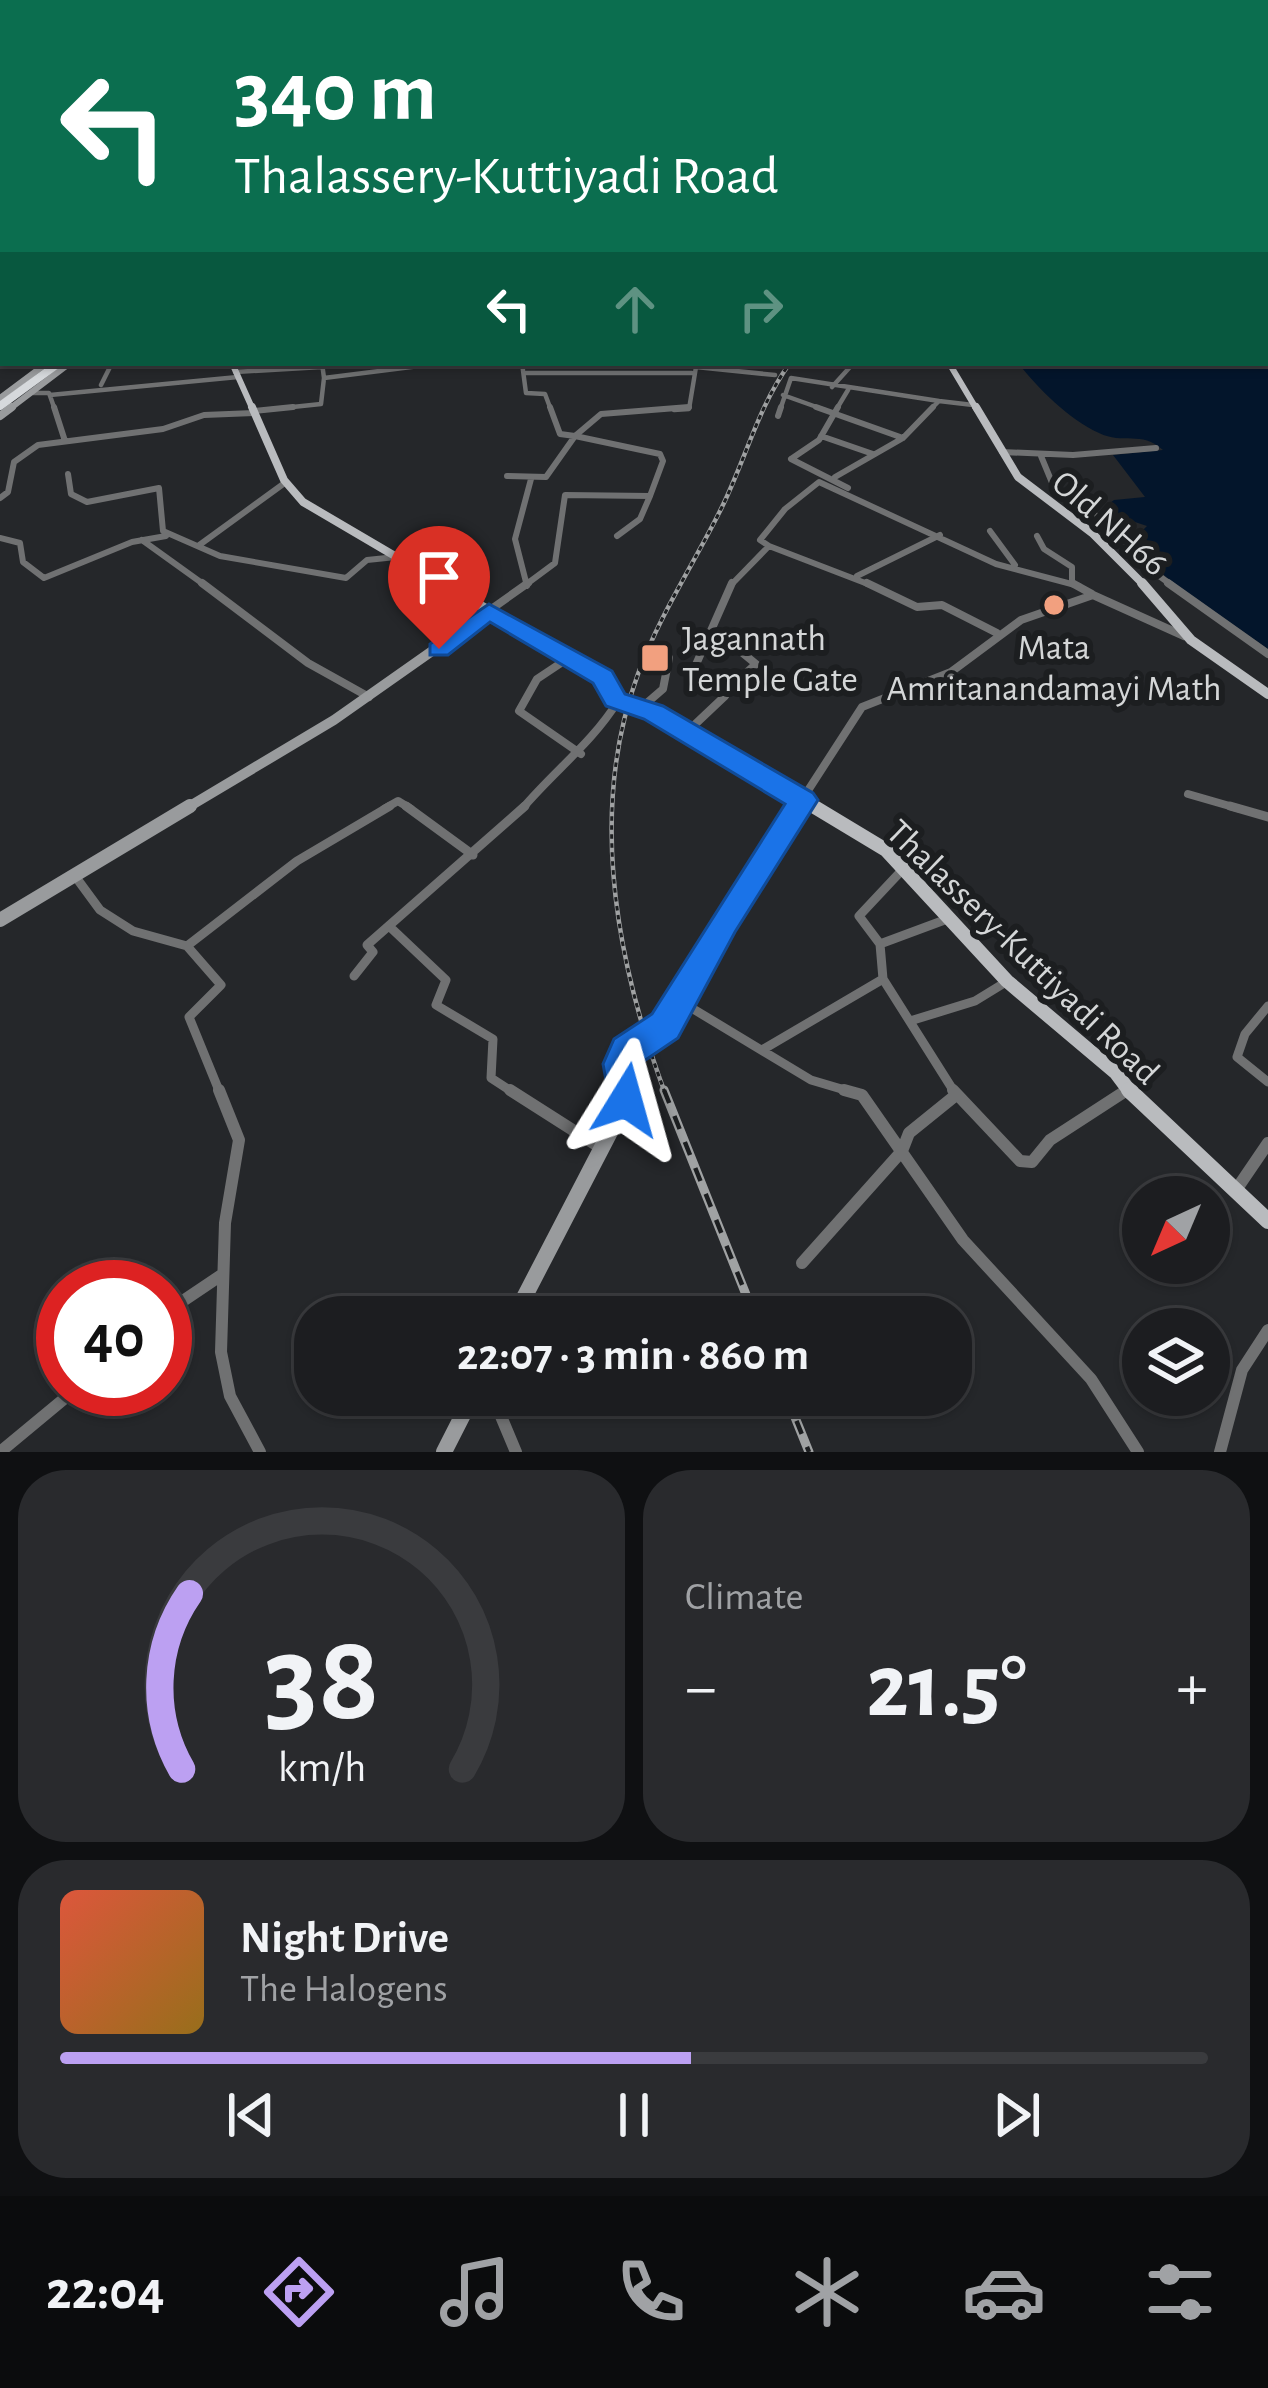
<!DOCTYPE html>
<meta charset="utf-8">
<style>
body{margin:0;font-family:"Alegreya Sans",sans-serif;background:#292a2d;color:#f1f3f6;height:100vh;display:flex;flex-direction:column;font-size:45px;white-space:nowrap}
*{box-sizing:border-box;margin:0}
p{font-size:39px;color:#a0a2a5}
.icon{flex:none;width:66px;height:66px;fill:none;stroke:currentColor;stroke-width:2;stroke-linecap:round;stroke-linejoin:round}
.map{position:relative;height:1452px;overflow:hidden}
.side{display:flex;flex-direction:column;gap:18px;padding:18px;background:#0f1012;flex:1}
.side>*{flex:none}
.banner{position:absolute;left:0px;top:0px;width:1269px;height:366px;box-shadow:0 3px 9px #0004,0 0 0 3px #3a3b3e;background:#0b6e4f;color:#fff;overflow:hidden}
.needle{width:78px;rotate:224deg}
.controls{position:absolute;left:1122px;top:1176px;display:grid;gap:24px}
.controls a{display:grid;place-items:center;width:108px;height:108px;border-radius:50%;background:#1c1d20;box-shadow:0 3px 9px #0004,0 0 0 3px #3a3b3e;font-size:60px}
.speed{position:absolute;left:36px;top:1260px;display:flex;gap:24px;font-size:60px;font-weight:700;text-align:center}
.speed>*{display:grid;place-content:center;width:156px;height:156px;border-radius:50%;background:#1c1d20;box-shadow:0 3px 9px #0004,0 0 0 3px #3a3b3e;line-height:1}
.speed .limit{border:18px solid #d22;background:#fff;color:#111}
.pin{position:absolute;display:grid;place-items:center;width:102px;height:102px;color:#fff;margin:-123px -51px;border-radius:50% 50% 50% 0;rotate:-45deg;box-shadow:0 0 12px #0007}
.pin .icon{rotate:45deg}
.me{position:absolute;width:132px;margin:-66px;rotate:8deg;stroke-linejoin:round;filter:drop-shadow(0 0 9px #0008)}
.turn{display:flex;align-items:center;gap:42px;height:252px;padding:0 36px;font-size:54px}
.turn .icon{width:156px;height:156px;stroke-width:2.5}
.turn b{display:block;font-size:84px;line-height:102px}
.lanes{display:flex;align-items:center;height:114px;padding:0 36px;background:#0003;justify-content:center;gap:60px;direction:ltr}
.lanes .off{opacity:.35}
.big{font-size:90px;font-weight:700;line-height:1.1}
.side .widget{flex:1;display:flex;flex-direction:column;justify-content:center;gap:18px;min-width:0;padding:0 42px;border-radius:48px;background:#292a2d}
.side .dial{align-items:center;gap:0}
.dial svg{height:312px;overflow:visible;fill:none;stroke:#3a3b3e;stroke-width:7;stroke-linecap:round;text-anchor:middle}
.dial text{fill:#f1f3f6;stroke:none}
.song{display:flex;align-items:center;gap:36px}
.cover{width:144px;height:144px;border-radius:18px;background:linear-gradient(135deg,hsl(10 70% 55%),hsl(40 70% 35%))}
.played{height:12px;border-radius:6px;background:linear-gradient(90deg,#bca0f2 55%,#3a3b3e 55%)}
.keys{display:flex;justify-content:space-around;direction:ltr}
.heat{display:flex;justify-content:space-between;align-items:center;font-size:66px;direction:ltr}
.side .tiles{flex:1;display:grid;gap:18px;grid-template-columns:1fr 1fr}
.widget:last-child{grid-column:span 2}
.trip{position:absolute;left:294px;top:1296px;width:678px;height:120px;border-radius:48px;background:#1c1d20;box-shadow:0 3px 9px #0004,0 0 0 3px #3a3b3e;font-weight:700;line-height:120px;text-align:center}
.dock{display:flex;height:192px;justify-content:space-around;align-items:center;background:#0b0c0d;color:#a0a2a5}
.dock .icon{width:84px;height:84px}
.dock .selected{color:#bca0f2}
.dock b{font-size:54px;color:#f1f3f6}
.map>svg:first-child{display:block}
.water{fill:#03152b}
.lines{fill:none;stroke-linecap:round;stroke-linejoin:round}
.street-far4{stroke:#707172;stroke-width:4.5}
.street-far3{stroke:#707172;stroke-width:6}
.street-far2{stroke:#707172;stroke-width:8}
.street-far1{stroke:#707172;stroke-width:9}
.street{stroke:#707172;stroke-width:12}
.secondary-far4{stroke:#999b9d;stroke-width:6}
.secondary-far3{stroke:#999b9d;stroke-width:8}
.secondary-far2{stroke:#999b9d;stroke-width:10}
.secondary-far1{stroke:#999b9d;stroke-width:14}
.secondary{stroke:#999b9d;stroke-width:16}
.primary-far4{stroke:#b9bbbe;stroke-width:6}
.primary-far3{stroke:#b9bbbe;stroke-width:8}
.primary-far2{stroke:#b9bbbe;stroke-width:10}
.primary-far1{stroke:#b9bbbe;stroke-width:14}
.primary{stroke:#b9bbbe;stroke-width:16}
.highway{stroke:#d6d9dc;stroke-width:8}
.rail-far1-casing{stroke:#a0a2a3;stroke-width:4.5}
.rail-casing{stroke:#a0a2a3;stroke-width:9}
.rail-far1{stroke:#1c1e20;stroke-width:3;stroke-dasharray:4.5;stroke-linecap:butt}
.rail{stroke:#1c1e20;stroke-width:4.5;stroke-dasharray:14;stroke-linecap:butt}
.route{fill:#1a73e8;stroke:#114b97;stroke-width:3}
.poi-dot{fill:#f2a07f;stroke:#1c1e20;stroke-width:4.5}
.labels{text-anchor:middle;stroke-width:12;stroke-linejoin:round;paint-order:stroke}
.street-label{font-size:36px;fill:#d4d6d7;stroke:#1c1e20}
.poi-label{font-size:36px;fill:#d4d6d7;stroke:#1c1e20;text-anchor:start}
</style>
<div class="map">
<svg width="1268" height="1452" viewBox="0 0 1268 1452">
<rect width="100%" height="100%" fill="#25272a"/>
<path class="water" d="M1268 161V649L1167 578 1131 542 1147 526 1114 515 1106 506 1114 500 1145 497 1113 455 1163 450C1141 430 1123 445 1099 433 1068 419 1039 389 1018 363H1266Z"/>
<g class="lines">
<path class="street-far4" d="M322 363 324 378 443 363
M522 363 526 393 545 394 551 410
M235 372 322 367
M526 373H692
M101 385 112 363
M832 387 850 367
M33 393H49L55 410
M50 395 238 377
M783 395 825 410
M939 401 973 405
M264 410 321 404 324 378
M674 410 689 409 696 367 775 375
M780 410 791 378 939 401 930 410
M836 410 848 390"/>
<path class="street-far3" d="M54 407 65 441
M550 407 560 434 575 436 601 414 689 407
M816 407 903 438
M253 411 293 407
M778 416 781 407
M821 436 873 454
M1002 452 1073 455 1156 448
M1041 456 1053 485 1115 529 1148 568 1173 586
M791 459 819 440 838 407
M791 459 848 488
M68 474 71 494 87 502 159 488 163 531 220 556 346 578 367 560 396 557
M507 476 546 477 575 436 660 454 663 461 650 496 565 495 555 563 524 586
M835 477 903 438 933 407
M0 498 8 492 14 462 38 445 163 429 204 415 254 413
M990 531 1015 565
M617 536 640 519 650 496
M1037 536 1044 549 1072 567V581
M0 538 20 543 23 562 44 578 132 542 166 536
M142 540 206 586
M198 546 286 482
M769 546 873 586
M857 576 940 535
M527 586 515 539 531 479
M730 586 769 546 760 540 785 509 819 482 996 564 1079 586"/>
<path class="street-far2" d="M202 583 308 663 369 697
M867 583 917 607 942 605 997 633
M1072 583 1092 594
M1168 583 1268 654
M490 610 528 583
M570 657 537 679 519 711 581 754
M724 693 756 664 734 646
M641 708 663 689 669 658
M688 731 725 696 694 669 732 583
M1188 794 1240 809
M384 809 398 801 411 809
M522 809C554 771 592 743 618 701
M796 809 862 707 951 672 1021 620 1093 595 1184 636"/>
<path class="street-far1" d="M406 806 473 855
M1230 806 1268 817
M904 868 859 916 880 944 883 979 955 1093
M75 876 100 910 133 931 187 946 221 985 189 1017 220 1093
M390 927 446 980 436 1005 493 1039 491 1078 514 1093
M880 944 950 918
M187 946 297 861 390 806
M354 976 373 952 367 945 525 806
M680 1001 811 1080 855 1093
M1268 1006 1245 1034 1237 1057 1268 1082
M910 1021 975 1001 1006 982
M632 1045 665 1026 798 806
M762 1050 883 979
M1123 1093 1127 1090"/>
<path class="street" d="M219 1090 239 1140 225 1223 221 1352 230 1396 260 1452
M510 1090 601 1148
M844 1090 862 1095 963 1240 1091 1379 1138 1452
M953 1090 1020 1161 1032 1162 1050 1140 1127 1090
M1236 1190 1268 1143
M802 1263 902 1151 909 1133 956 1095
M165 1313 223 1274
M492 1395 516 1452
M0 1452 76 1389
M1220 1452 1242 1370 1268 1330"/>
<path class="secondary-far4" d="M0 398 47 363
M8 410 70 363"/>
<path class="secondary-far3" d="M0 416 12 407"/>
<path class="secondary-far2" d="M185 809 334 720 489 611"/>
<path class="secondary-far1" d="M0 920 190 806
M627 1093 622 1061 632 1045"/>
<path class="secondary" d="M514 1317 623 1107 626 1090
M444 1452 473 1395"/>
<path class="primary-far4" d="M232 363 253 410
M949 363 977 410"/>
<path class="primary-far3" d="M252 407 284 480 303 502 446 586
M976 407 1018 477 1092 533 1145 586"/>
<path class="primary-far2" d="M441 583 601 676 615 700 688 731 818 809
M1142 583 1191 640 1268 694"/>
<path class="primary-far1" d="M813 806 886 850 1007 981 1116 1073 1131 1093"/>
<path class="primary" d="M1129 1090 1268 1221"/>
<path class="highway" d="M0 406 59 363"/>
<g class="rail-far1-casing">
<path id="rail-far1" d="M665 1093C616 961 588 810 638 674 659 616 693 565 720 511 745 462 757 408 790 363"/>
</g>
<g class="rail-casing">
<path id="rail" d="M664 1090 755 1317
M786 1395 809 1452"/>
</g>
<use href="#rail-far1" class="rail-far1"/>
<use href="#rail" class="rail"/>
</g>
<linearGradient id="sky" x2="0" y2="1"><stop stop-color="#141517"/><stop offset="0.44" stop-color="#404755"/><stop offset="1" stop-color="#404755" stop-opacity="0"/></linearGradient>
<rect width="1268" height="364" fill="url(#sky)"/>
<path class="route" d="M489 604 612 671 625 694 663 706 813 793 818 800 735 932 678 1038 641 1063 645 1100 639 1113 626 1118 612 1113 603 1064 614 1039 652 1014 785 804 644 719 606 706 593 683 490 622 448 655H430V644Z"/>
<g class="poi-dot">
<circle cx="1054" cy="605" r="12"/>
<rect x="640" y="643" width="30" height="30" rx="6"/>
</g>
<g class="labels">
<g class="street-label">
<text transform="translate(1111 522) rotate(41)" y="13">Old NH66</text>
<text transform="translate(1024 951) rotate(44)" y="13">Thalassery-Kuttiyadi Road</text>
</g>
<g class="poi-label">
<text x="682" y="650">Jagannath<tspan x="682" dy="41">Temple Gate</tspan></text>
<text x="1054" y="659" text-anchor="middle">Mata<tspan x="1054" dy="41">Amritanandamayi Math</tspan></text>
</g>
</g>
</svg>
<div class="controls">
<a><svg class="needle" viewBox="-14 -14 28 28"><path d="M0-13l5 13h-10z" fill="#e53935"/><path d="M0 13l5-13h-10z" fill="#a0a2a5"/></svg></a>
<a><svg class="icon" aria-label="layers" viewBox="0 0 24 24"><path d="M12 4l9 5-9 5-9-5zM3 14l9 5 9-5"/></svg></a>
</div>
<div class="speed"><div class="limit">40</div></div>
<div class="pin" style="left:439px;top:649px;background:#d93025"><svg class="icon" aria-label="arrive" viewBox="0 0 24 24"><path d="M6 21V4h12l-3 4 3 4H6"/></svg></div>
<svg class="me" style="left:626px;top:1100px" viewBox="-20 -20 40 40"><path d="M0-17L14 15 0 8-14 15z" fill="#1a73e8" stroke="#fff" stroke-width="4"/></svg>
<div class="trip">22:07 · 3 min · 860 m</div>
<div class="banner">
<div class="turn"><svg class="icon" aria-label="left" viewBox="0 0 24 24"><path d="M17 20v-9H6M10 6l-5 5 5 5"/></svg><div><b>340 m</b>Thalassery-Kuttiyadi Road</div></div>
<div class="lanes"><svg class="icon" aria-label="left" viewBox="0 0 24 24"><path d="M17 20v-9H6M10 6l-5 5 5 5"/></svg><svg class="icon off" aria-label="ahead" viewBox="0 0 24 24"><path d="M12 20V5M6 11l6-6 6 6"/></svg><svg class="icon off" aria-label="right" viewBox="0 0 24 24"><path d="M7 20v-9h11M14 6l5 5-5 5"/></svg></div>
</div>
</div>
<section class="side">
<div class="tiles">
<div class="widget dial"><svg viewBox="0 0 100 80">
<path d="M14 69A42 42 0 1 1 86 69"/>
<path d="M14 69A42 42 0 0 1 16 24" stroke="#bca0f2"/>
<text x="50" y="56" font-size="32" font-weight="700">38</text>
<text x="50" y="72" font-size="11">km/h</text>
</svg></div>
<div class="widget"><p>Climate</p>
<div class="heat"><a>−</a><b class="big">21.5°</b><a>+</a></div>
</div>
<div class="widget">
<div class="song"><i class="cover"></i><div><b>Night Drive</b><p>The Halogens</p></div></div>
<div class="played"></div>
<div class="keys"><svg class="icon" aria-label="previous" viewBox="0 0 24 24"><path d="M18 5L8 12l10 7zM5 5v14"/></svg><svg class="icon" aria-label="pause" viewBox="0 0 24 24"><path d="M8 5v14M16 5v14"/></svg><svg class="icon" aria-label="next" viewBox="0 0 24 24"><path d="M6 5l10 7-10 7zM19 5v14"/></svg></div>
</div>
</div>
</section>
<nav class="dock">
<b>22:04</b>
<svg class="icon selected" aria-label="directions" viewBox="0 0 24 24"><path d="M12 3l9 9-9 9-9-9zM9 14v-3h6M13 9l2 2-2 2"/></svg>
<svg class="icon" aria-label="music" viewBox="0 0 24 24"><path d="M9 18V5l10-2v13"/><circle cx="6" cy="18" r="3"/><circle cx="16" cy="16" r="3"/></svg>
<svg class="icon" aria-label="phone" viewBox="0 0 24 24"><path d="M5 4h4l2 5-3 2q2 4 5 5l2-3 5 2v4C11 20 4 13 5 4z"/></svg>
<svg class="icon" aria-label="climate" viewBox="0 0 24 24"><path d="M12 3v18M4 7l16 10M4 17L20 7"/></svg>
<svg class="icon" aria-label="car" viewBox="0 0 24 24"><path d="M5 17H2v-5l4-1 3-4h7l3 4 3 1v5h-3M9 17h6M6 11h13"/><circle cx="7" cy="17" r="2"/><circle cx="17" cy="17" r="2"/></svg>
<svg class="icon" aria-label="filters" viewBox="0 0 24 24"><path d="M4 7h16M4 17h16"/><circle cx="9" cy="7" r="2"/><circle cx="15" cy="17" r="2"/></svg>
</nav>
